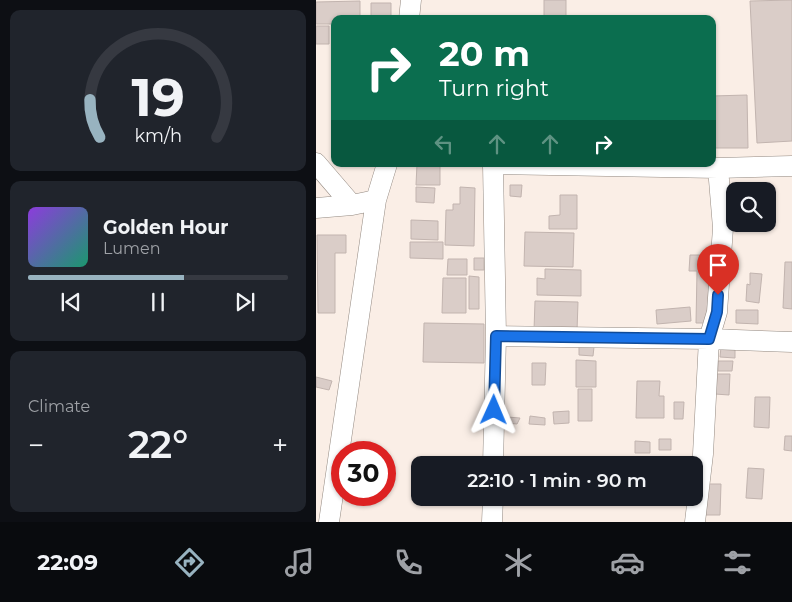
<!DOCTYPE html>
<meta charset="utf-8">
<style>
body{margin:0;font-family:Montserrat,sans-serif;background:#20242c;color:#f1f3f6;height:100vh;display:flex;flex-direction:column;font-size:19px;white-space:nowrap}
*{box-sizing:border-box;margin:0}
p{font-size:16px;color:#9ea1a6}
.icon{flex:none;width:28px;height:28px;fill:none;stroke:currentColor;stroke-width:2;stroke-linecap:round;stroke-linejoin:round}
.map{position:relative;flex:1;overflow:hidden}
.drawer{display:flex;flex-direction:column;gap:10px;padding:10px;background:#0d0f14;width:316px}
.drawer>*{flex:none}
.guide{position:absolute;left:15px;top:15px;width:385px;height:152px;border-radius:10px;box-shadow:0 1px 4px #0004;background:#0b6e4f;color:#fff;overflow:hidden}
.fabs{position:absolute;left:410px;top:182px;display:grid;gap:10px}
.fabs a{display:grid;place-items:center;width:50px;height:50px;border-radius:10px;background:#171b24;box-shadow:0 1px 4px #0004;font-size:25px}
.speed{position:absolute;left:15px;top:441px;display:flex;gap:10px;font-size:25px;font-weight:700;text-align:center}
.speed>*{display:grid;place-content:center;width:65px;height:65px;border-radius:50%;background:#171b24;box-shadow:0 1px 4px #0004;line-height:1}
.speed .limit{border:8px solid #d22;background:#fff;color:#111}
.pin{position:absolute;display:grid;place-items:center;width:42px;height:42px;color:#fff;margin:-51px -21px;border-radius:50% 50% 50% 0;rotate:-45deg;box-shadow:0 0 5px #0007}
.pin .icon{rotate:45deg}
.me{position:absolute;width:55px;margin:-28px;rotate:1deg;stroke-linejoin:round;filter:drop-shadow(0 0 4px #0008)}
.turn{display:flex;align-items:center;gap:18px;height:105px;padding:0 25px;font-size:22px}
.turn .icon{width:65px;height:65px;stroke-width:2.5}
.turn b{display:block;font-size:35px;line-height:42px}
.lanes{display:flex;align-items:center;height:48px;padding:0 25px;background:#0003;justify-content:center;gap:25px;direction:ltr}
.lanes .off{opacity:.35}
.big{font-size:38px;font-weight:600;line-height:1.1}
.drawer .widget{flex:1;display:flex;flex-direction:column;justify-content:center;gap:8px;min-width:0;padding:0 18px;border-radius:10px;background:#20242c}
.drawer .dial{align-items:center;gap:0}
.dial svg{height:130px;overflow:visible;fill:none;stroke:#363941;stroke-width:7;stroke-linecap:round;text-anchor:middle}
.dial text{fill:#f1f3f6;stroke:none}
.song{display:flex;align-items:center;gap:15px}
.cover{width:60px;height:60px;border-radius:8px;background:linear-gradient(135deg,hsl(270 70% 55%),hsl(160 70% 35%))}
.played{height:5px;border-radius:2px;background:linear-gradient(90deg,#98b3c0 60%,#363941 60%)}
.keys{display:flex;justify-content:space-around;direction:ltr}
.heat{display:flex;justify-content:space-between;align-items:center;font-size:28px;direction:ltr}
.trip{position:absolute;left:95px;top:456px;width:292px;height:50px;border-radius:10px;background:#171b24;box-shadow:0 1px 4px #0004;font-weight:600;line-height:50px;text-align:center}
.tabs{display:flex;height:80px;justify-content:space-around;align-items:center;background:#090b0e;color:#9ea1a6}
.tabs .icon{width:35px;height:35px}
.tabs .selected{color:#98b3c0}
.tabs b{font-size:22px;color:#f1f3f6}
main{display:flex;flex:1;min-height:0}
.map>svg:first-child{display:block}
.building{fill:#dacdc8;stroke:#c2b4af}
.lines{fill:none;stroke-linecap:round;stroke-linejoin:round}
.street-casing{stroke:#938981;stroke-width:21}
.street{stroke:#fff;stroke-width:20}
.route-casing{stroke:#114b97;stroke-width:12}
.route{stroke:#1a73e8;stroke-width:9}
</style>
<main>
<section class="drawer">
<div class="widget dial"><svg viewBox="0 0 100 80">
<path d="M14 69A42 42 0 1 1 86 69"/>
<path d="M14 69A42 42 0 0 1 8 46" stroke="#98b3c0"/>
<text x="50" y="56" font-size="32" font-weight="700">19</text>
<text x="50" y="72" font-size="11">km/h</text>
</svg></div>
<div class="widget">
<div class="song"><i class="cover"></i><div><b>Golden Hour</b><p>Lumen</p></div></div>
<div class="played"></div>
<div class="keys"><svg class="icon" aria-label="previous" viewBox="0 0 24 24"><path d="M18 5L8 12l10 7zM5 5v14"/></svg><svg class="icon" aria-label="pause" viewBox="0 0 24 24"><path d="M8 5v14M16 5v14"/></svg><svg class="icon" aria-label="next" viewBox="0 0 24 24"><path d="M6 5l10 7-10 7zM19 5v14"/></svg></div>
</div>
<div class="widget"><p>Climate</p>
<div class="heat"><a>−</a><b class="big">22°</b><a>+</a></div>
</div>
</section>
<div class="map">
<svg width="476" height="522" viewBox="0 0 476 522">
<rect width="100%" height="100%" fill="#faeee6"/>
<path class="building" d="M228 0H250V19H228Z
M476 0V141L441 143 434 1Z
M44 1V19H19V24H0V2Z
M55 3H75V19H55Z
M0 26H13V44H0Z
M431 95 432 148H396V96Z
M101 164H124V185H100Z
M194 185H206L205 197 194 196Z
M100 187 119 188 118 203 100 202Z
M144 187 159 188 158 246 129 245 130 210H137V204H144Z
M244 195H261V229H233V216L244 215Z
M95 220 122 221V240L95 239Z
M209 232 258 233 257 267 208 266Z
M1 235H30V253H19V313H2Z
M94 242H127V259L94 258Z
M374 255H393L392 323H380L381 271H373Z
M158 258H168V270H158Z
M132 259H151V275H131Z
M469 262H476V309L467 308Z
M229 269 265 270V296L221 295V278L229 279Z
M434 273 446 274 443 303 430 301 431 284 434 285Z
M153 276 163 277V309H153Z
M127 278H150V313H126Z
M219 301 262 302 261 331 218 330Z
M374 307 375 321 341 324 340 310Z
M420 310H442V324L420 323Z
M108 323 168 324V363L107 362Z
M263 346 278 347 277 356 263 355Z
M405 347H419V358L404 357Z
M260 360 280 361V387H260Z
M402 361H417L416 371H402Z
M216 363H230L229 385H216Z
M400 374H414L413 395 399 394Z
M0 377 16 381 13 390 0 387Z
M321 381H344L343 396H348V418H320Z
M262 389H276V421H262Z
M439 397H454L453 428 438 427Z
M358 402H368L367 419H358Z
M253 411V423L238 424 237 412Z
M214 416 229 418V425L213 424Z
M191 417 204 418 201 424 190 423Z
M469 436H476V451L468 450Z
M343 439H355V450H343Z
M319 441 334 442V453H319Z
M432 468 448 469 446 499 430 498Z
M389 484H405L404 515H389Z"/>
<g class="lines">
<g class="street-casing">
<path id="street" d="M93 19 95 0
M0 163 36 205
M176 164 402 168 476 166
M0 208 36 205 60 200
M180 336 393 339 476 342
M177 465 180 336 177 164
M13 522 60 200 71 164
M176 522 177 498
M379 522 387 454 393 339 401 312 407 228 402 168"/>
</g>
<use href="#street" class="street"/>
</g>
<g class="lines">
<g class="route-casing">
<path id="route" d="M178 410 180 336 393 339 401 312 402 295"/>
</g>
<use href="#route" class="route"/>
</g>
</svg>
<div class="fabs">
<a><svg class="icon" aria-label="search" viewBox="0 0 24 24"><circle cx="10" cy="10" r="6"/><path d="M15 15l6 6"/></svg></a>
</div>
<div class="speed"><div class="limit">30</div></div>
<div class="pin" style="left:402px;top:295px;background:#d93025"><svg class="icon" aria-label="arrive" viewBox="0 0 24 24"><path d="M6 21V4h12l-3 4 3 4H6"/></svg></div>
<svg class="me" style="left:178px;top:410px" viewBox="-20 -20 40 40"><path d="M0-17L14 15 0 8-14 15z" fill="#1a73e8" stroke="#fff" stroke-width="4"/></svg>
<div class="trip">22:10 · 1 min · 90 m</div>
<div class="guide">
<div class="turn"><svg class="icon" aria-label="right" viewBox="0 0 24 24"><path d="M7 20v-9h11M14 6l5 5-5 5"/></svg><div><b>20 m</b>Turn right</div></div>
<div class="lanes"><svg class="icon off" aria-label="left" viewBox="0 0 24 24"><path d="M17 20v-9H6M10 6l-5 5 5 5"/></svg><svg class="icon off" aria-label="ahead" viewBox="0 0 24 24"><path d="M12 20V5M6 11l6-6 6 6"/></svg><svg class="icon off" aria-label="ahead" viewBox="0 0 24 24"><path d="M12 20V5M6 11l6-6 6 6"/></svg><svg class="icon" aria-label="right" viewBox="0 0 24 24"><path d="M7 20v-9h11M14 6l5 5-5 5"/></svg></div>
</div>
</div>
</main>
<nav class="tabs">
<b>22:09</b>
<svg class="icon selected" aria-label="directions" viewBox="0 0 24 24"><path d="M12 3l9 9-9 9-9-9zM9 14v-3h6M13 9l2 2-2 2"/></svg>
<svg class="icon" aria-label="music" viewBox="0 0 24 24"><path d="M9 18V5l10-2v13"/><circle cx="6" cy="18" r="3"/><circle cx="16" cy="16" r="3"/></svg>
<svg class="icon" aria-label="phone" viewBox="0 0 24 24"><path d="M5 4h4l2 5-3 2q2 4 5 5l2-3 5 2v4C11 20 4 13 5 4z"/></svg>
<svg class="icon" aria-label="climate" viewBox="0 0 24 24"><path d="M12 3v18M4 7l16 10M4 17L20 7"/></svg>
<svg class="icon" aria-label="car" viewBox="0 0 24 24"><path d="M5 17H2v-5l4-1 3-4h7l3 4 3 1v5h-3M9 17h6M6 11h13"/><circle cx="7" cy="17" r="2"/><circle cx="17" cy="17" r="2"/></svg>
<svg class="icon" aria-label="filters" viewBox="0 0 24 24"><path d="M4 7h16M4 17h16"/><circle cx="9" cy="7" r="2"/><circle cx="15" cy="17" r="2"/></svg>
</nav>
